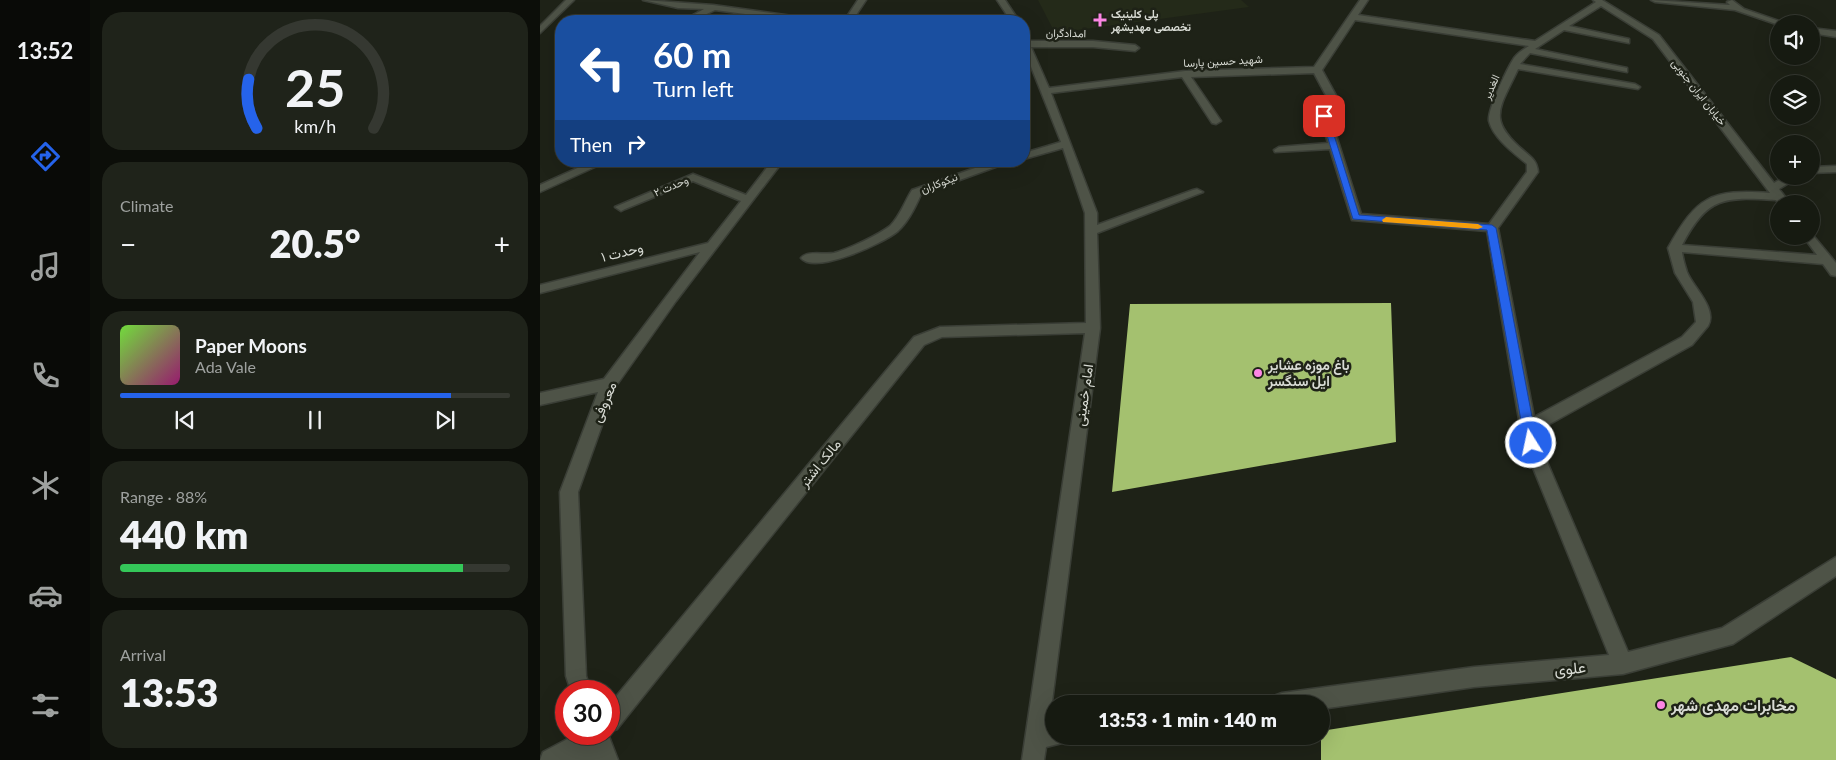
<!DOCTYPE html>
<meta charset="utf-8">
<style>
body{margin:0;font-family:Lato,Vazirmatn,sans-serif;background:#1f231a;color:#f1f3f6;height:100vh;display:flex;flex-direction:column;font-size:19px;white-space:nowrap}
*{box-sizing:border-box;margin:0}
p{font-size:16px;color:#9ea19f}
.icon{flex:none;width:28px;height:28px;fill:none;stroke:currentColor;stroke-width:2;stroke-linecap:round;stroke-linejoin:round}
.map{position:relative;flex:1;overflow:hidden}
.side{display:flex;flex-direction:column;gap:12px;padding:12px;background:#0c0e09;width:450px}
.side>*{flex:none}
.guide{position:absolute;left:15px;top:15px;width:475px;height:152px;border-radius:20px;box-shadow:0 5px 20px #0002,0 0 0 1px #353831;background:#1a4fa0;color:#fff;overflow:hidden}
.controls{position:absolute;left:1230px;top:15px;display:grid;gap:10px}
.controls a{display:grid;place-items:center;width:50px;height:50px;border-radius:50%;background:#161a11;box-shadow:0 5px 20px #0002,0 0 0 1px #353831;font-size:25px}
.speed{position:absolute;left:15px;top:680px;display:flex;gap:10px;font-size:25px;font-weight:700;text-align:center}
.speed>*{display:grid;place-content:center;width:65px;height:65px;border-radius:50%;background:#161a11;box-shadow:0 5px 20px #0002,0 0 0 1px #353831;line-height:1}
.speed .limit{border:8px solid #d22;background:#fff;color:#111}
.pin{position:absolute;display:grid;place-items:center;width:42px;height:42px;color:#fff;margin:-21px;border-radius:10px;box-shadow:0 2px 8px #0006}
.me{position:absolute;width:55px;margin:-28px;rotate:350deg;stroke-linejoin:round;filter:drop-shadow(0 0 4px #0008)}
.turn{display:flex;align-items:center;gap:18px;height:105px;padding:0 15px;font-size:22px}
.turn .icon{width:65px;height:65px;stroke-width:2.5}
.turn b{display:block;font-size:35px;line-height:42px}
.then{display:flex;align-items:center;height:48px;padding:0 15px;background:#0003;gap:10px;font-size:19px}
.big{font-size:38px;font-weight:800;line-height:1.1}
.side .tile{flex:1;display:flex;flex-direction:column;justify-content:center;gap:8px;min-width:0;padding:0 18px;border-radius:20px;background:#1f231a}
.side .dial{align-items:center;gap:0}
.dial svg{height:130px;overflow:visible;fill:none;stroke:#353831;stroke-width:7;stroke-linecap:round;text-anchor:middle}
.dial text{fill:#f1f3f6;stroke:none}
.song{display:flex;align-items:center;gap:15px}
.cover{width:60px;height:60px;border-radius:8px;background:linear-gradient(135deg,hsl(100 70% 55%),hsl(320 70% 35%))}
.played{height:5px;border-radius:2px;background:linear-gradient(90deg,#2563eb 85%,#353831 85%)}
.keys{display:flex;justify-content:space-around;direction:ltr}
.heat{display:flex;justify-content:space-between;align-items:center;font-size:28px;direction:ltr}
.charge{height:8px;border-radius:4px;background:linear-gradient(90deg,#34c759 88%,#353831 0)}
.trip{position:absolute;left:505px;top:695px;width:285px;height:50px;border-radius:25px;background:#161a11;box-shadow:0 5px 20px #0002,0 0 0 1px #353831;font-weight:800;line-height:50px;text-align:center}
main{display:flex;flex:1;min-height:0}
.tabs{display:flex;flex-direction:column;width:90px;justify-content:space-around;align-items:center;background:#090a07;color:#9ea19f}
.tabs .icon{width:35px;height:35px}
.tabs .selected{color:#2563eb}
.tabs b{font-size:22px;color:#f1f3f6}
.map>svg:first-child{display:block}
.built{fill:#242a19}
.building{fill:#a4c16f}
.lines{fill:none;stroke-linecap:round;stroke-linejoin:round}
.minor-casing{stroke:#3a3e36;stroke-width:3}
.minor{fill:#4e5347;fill-rule:evenodd}
.route{fill:#2563eb;stroke:#184099}
.slow{fill:#f59e0b}
.poi-dot{fill:#fc86e4;stroke:#1e2217;stroke-width:2}
.labels{text-anchor:middle;stroke-width:5;stroke-linejoin:round;paint-order:stroke}
.far-poi-label{font-size:11px;font-weight:bold;fill:#d8dbd4;stroke:#1e2217;text-anchor:start}
.far-street-label{font-size:11px;fill:#d8dbd4;stroke:#1e2217}
.street-label{font-size:14px;fill:#d8dbd4;stroke:#1e2217}
.poi-label{font-size:14px;font-weight:bold;fill:#d8dbd4;stroke:#1e2217;text-anchor:start}
.near-street-label{font-size:16px;fill:#d8dbd4;stroke:#1e2217}
.near-poi-label{font-size:16px;font-weight:bold;fill:#d8dbd4;stroke:#1e2217;text-anchor:start}
</style>
<main>
<nav class="tabs">
<b>13:52</b>
<svg class="icon selected" aria-label="directions" viewBox="0 0 24 24"><path d="M12 3l9 9-9 9-9-9zM9 14v-3h6M13 9l2 2-2 2"/></svg>
<svg class="icon" aria-label="music" viewBox="0 0 24 24"><path d="M9 18V5l10-2v13"/><circle cx="6" cy="18" r="3"/><circle cx="16" cy="16" r="3"/></svg>
<svg class="icon" aria-label="phone" viewBox="0 0 24 24"><path d="M5 4h4l2 5-3 2q2 4 5 5l2-3 5 2v4C11 20 4 13 5 4z"/></svg>
<svg class="icon" aria-label="climate" viewBox="0 0 24 24"><path d="M12 3v18M4 7l16 10M4 17L20 7"/></svg>
<svg class="icon" aria-label="car" viewBox="0 0 24 24"><path d="M5 17H2v-5l4-1 3-4h7l3 4 3 1v5h-3M9 17h6M6 11h13"/><circle cx="7" cy="17" r="2"/><circle cx="17" cy="17" r="2"/></svg>
<svg class="icon" aria-label="filters" viewBox="0 0 24 24"><path d="M4 7h16M4 17h16"/><circle cx="9" cy="7" r="2"/><circle cx="15" cy="17" r="2"/></svg>
</nav>
<section class="side">
<div class="tile dial"><svg viewBox="0 0 100 80">
<path d="M14 69A42 42 0 1 1 86 69"/>
<path d="M14 69A42 42 0 0 1 9 39" stroke="#2563eb"/>
<text x="50" y="56" font-size="32" font-weight="700">25</text>
<text x="50" y="72" font-size="11">km/h</text>
</svg></div>
<div class="tile"><p>Climate</p>
<div class="heat"><a>−</a><b class="big">20.5°</b><a>+</a></div>
</div>
<div class="tile">
<div class="song"><i class="cover"></i><div><b>Paper Moons</b><p>Ada Vale</p></div></div>
<div class="played"></div>
<div class="keys"><svg class="icon" aria-label="previous" viewBox="0 0 24 24"><path d="M18 5L8 12l10 7zM5 5v14"/></svg><svg class="icon" aria-label="pause" viewBox="0 0 24 24"><path d="M8 5v14M16 5v14"/></svg><svg class="icon" aria-label="next" viewBox="0 0 24 24"><path d="M6 5l10 7-10 7zM19 5v14"/></svg></div>
</div>
<div class="tile"><p>Range · 88%</p><b class="big">440 km</b><div class="charge"></div></div>
<div class="tile"><p>Arrival</p><b class="big">13:53</b></div>
</section>
<div class="map">
<svg width="1296" height="760" viewBox="0 0 1296 760">
<rect width="100%" height="100%" fill="#1e2217"/>
<path class="built" d="M498 0H701L709 7 515 33Z"/>
<path class="building" d="M851 303 856 442 572 492 590 304Z
M1251 657 1296 679V760H781V731Z"/>
<g class="lines">
<g class="minor-casing">
<path id="minor" d="M26 0H34L0 33V26Z
M103 0 173 5 274 19 278 21H258L175 10 152 21H142L164 9 138 8Z
M318 0H326L312 21H304Z
M457 0H465L479 21H471Z
M820 0H828L818 15 995 41 1056 2 1053 0H1062L1119 35 1234 183 1246 176H1260L1239 189 1249 202 1248 204H1239L1236 200C1184 197 1168 196 1142 245L1277 255 1263 236H1271V233L1296 263V276L1291 275 1283 264 1142 252C1143 259 1145 266 1147 272 1153 287 1178 309 1168 326L1152 345 997 431 999 443 1088 652 1182 628 1296 557V576L1193 644 1083 674 934 687 781 709V704H731L734 696 742 693 934 667 1069 655 983 443 947 231 812 220 790 149 735 152 734 150 739 147 788 143 780 116 789 101 774 73 651 77 681 121 676 124 672 123 642 77 511 93 557 213V225L653 190 657 189 663 192 557 233 560 328 509 725 514 724V736H524L522 743 506 747 504 760H482L545 333 402 337 384 345 77 729 69 732V705L374 337 400 327 546 323 545 213 523 148 484 159V153L521 142 484 49V37L489 41H553L595 45 599 48 595 51 553 47H491L509 88 645 71 774 67ZM1061 6 1113 39 1230 193C1171 189 1157 196 1128 248L1135 273 1153 302 1156 322 1142 337 994 417 958 228 998 172C997 161 992 158 984 151 946 119 960 108 978 69L1098 89 1100 87 1095 84 980 64 990 53 1087 72V68L995 49 1024 30 1089 43V39L1029 26ZM815 20 989 46C984 49 978 53 974 58 968 67 947 110 949 121 953 138 975 154 987 164V172L949 224 821 214 790 116 799 101 782 70Z
M1111 0 1190 5 1187 2 1192 0 1204 9 1248 24 1239 25 1195 10 1115 2Z
M1271 28 1296 31V37L1271 33Z
M53 161H68L0 192V185Z
M232 161H243L136 301 76 386 38 492 46 676 51 691H31L26 676 20 492 58 392 0 405V393L64 379 160 252 0 293V285L168 243 201 201 153 181 85 209 81 211 75 207 153 174 206 195Z
M455 161H472L381 194C376 206 368 222 358 231 344 243 275 275 261 258 267 250 284 255 294 253 309 249 338 235 350 226 360 216 365 201 372 190Z
M1296 166V172L1271 173V167Z
M37 734H68L78 760H0L3 752Z"/>
</g>
<use href="#minor" class="minor"/>
</g>
<path class="route" d="M784 114 788 116 819 215 952 225 956 228 997 443 995 447 991 448 985 443 947 230 813 219 781 116Z"/>
<path class="slow" d="M846 217 938 224 943 227 938 229 843 222 842 220Z"/>
<g class="poi-dot">
<path d="M557.5 12.5h5v5h5v5h-5v5h-5v-5h-5v-5h5z"/>
<circle cx="718" cy="373" r="5"/>
<circle cx="1121" cy="705" r="5"/>
</g>
<g class="labels">
<g class="far-poi-label">
<text x="571" y="18">پلی کلینیک<tspan x="571" dy="13">تخصصی مهدیشهر</tspan></text>
</g>
<g class="far-street-label">
<text transform="translate(526 33) rotate(1)" y="4">امدادگران</text>
<text transform="translate(683 61) rotate(-3)" y="4">شهید حسین پارسا</text>
<text transform="translate(951 87) rotate(-67)" y="4">الغدیر</text>
<text transform="translate(1159 92) rotate(52)" y="4">خیابان ایران جنوبی</text>
<text transform="translate(399 183) rotate(-21)" y="4">نیکوکاران</text>
<text transform="translate(131 186) rotate(-23)" y="4">وحدت ۲</text>
</g>
<g class="street-label">
<text transform="translate(82 252) rotate(-14)" y="5">وحدت ۱</text>
<text transform="translate(544 395) rotate(-82)" y="5">امام خمینی</text>
<text transform="translate(64 402) rotate(-67)" y="5">معروفی</text>
<text transform="translate(280 463) rotate(-51)" y="5">مالک اشتر</text>
</g>
<g class="poi-label">
<text x="728" y="370">باغ موزه عشایر<tspan x="728" dy="16">ایل سنگسر</tspan></text>
</g>
<g class="near-street-label">
<text transform="translate(1030 668) rotate(-5)" y="6">علوی</text>
</g>
<g class="near-poi-label">
<text x="1131" y="711">مخابرات مهدی شهر</text>
</g>
</g>
</svg>
<div class="controls">
<a><svg class="icon" aria-label="sound" viewBox="0 0 24 24"><path d="M4 9h4l5-4v14l-5-4H4zM17 9q2 3 0 6"/></svg></a>
<a><svg class="icon" aria-label="layers" viewBox="0 0 24 24"><path d="M12 4l9 5-9 5-9-5zM3 14l9 5 9-5"/></svg></a>
<a>+</a>
<a>−</a>
</div>
<div class="speed"><div class="limit">30</div></div>
<div class="pin" style="left:784px;top:116px;background:#d93025"><svg class="icon" aria-label="arrive" viewBox="0 0 24 24"><path d="M6 21V4h12l-3 4 3 4H6"/></svg></div>
<svg class="me" style="left:991px;top:443px" viewBox="-20 -20 40 40"><circle r="17" fill="#2563eb" stroke="#fff" stroke-width="3"/><path d="M0-11L8 9 0 5-8 9z" fill="#fff"/></svg>
<div class="trip">13:53 · 1 min · 140 m</div>
<div class="guide">
<div class="turn"><svg class="icon" aria-label="left" viewBox="0 0 24 24"><path d="M17 20v-9H6M10 6l-5 5 5 5"/></svg><div><b>60 m</b>Turn left</div></div>
<div class="then">Then<svg class="icon" aria-label="right" viewBox="0 0 24 24"><path d="M7 20v-9h11M14 6l5 5-5 5"/></svg></div>
</div>
</div>
</main>
